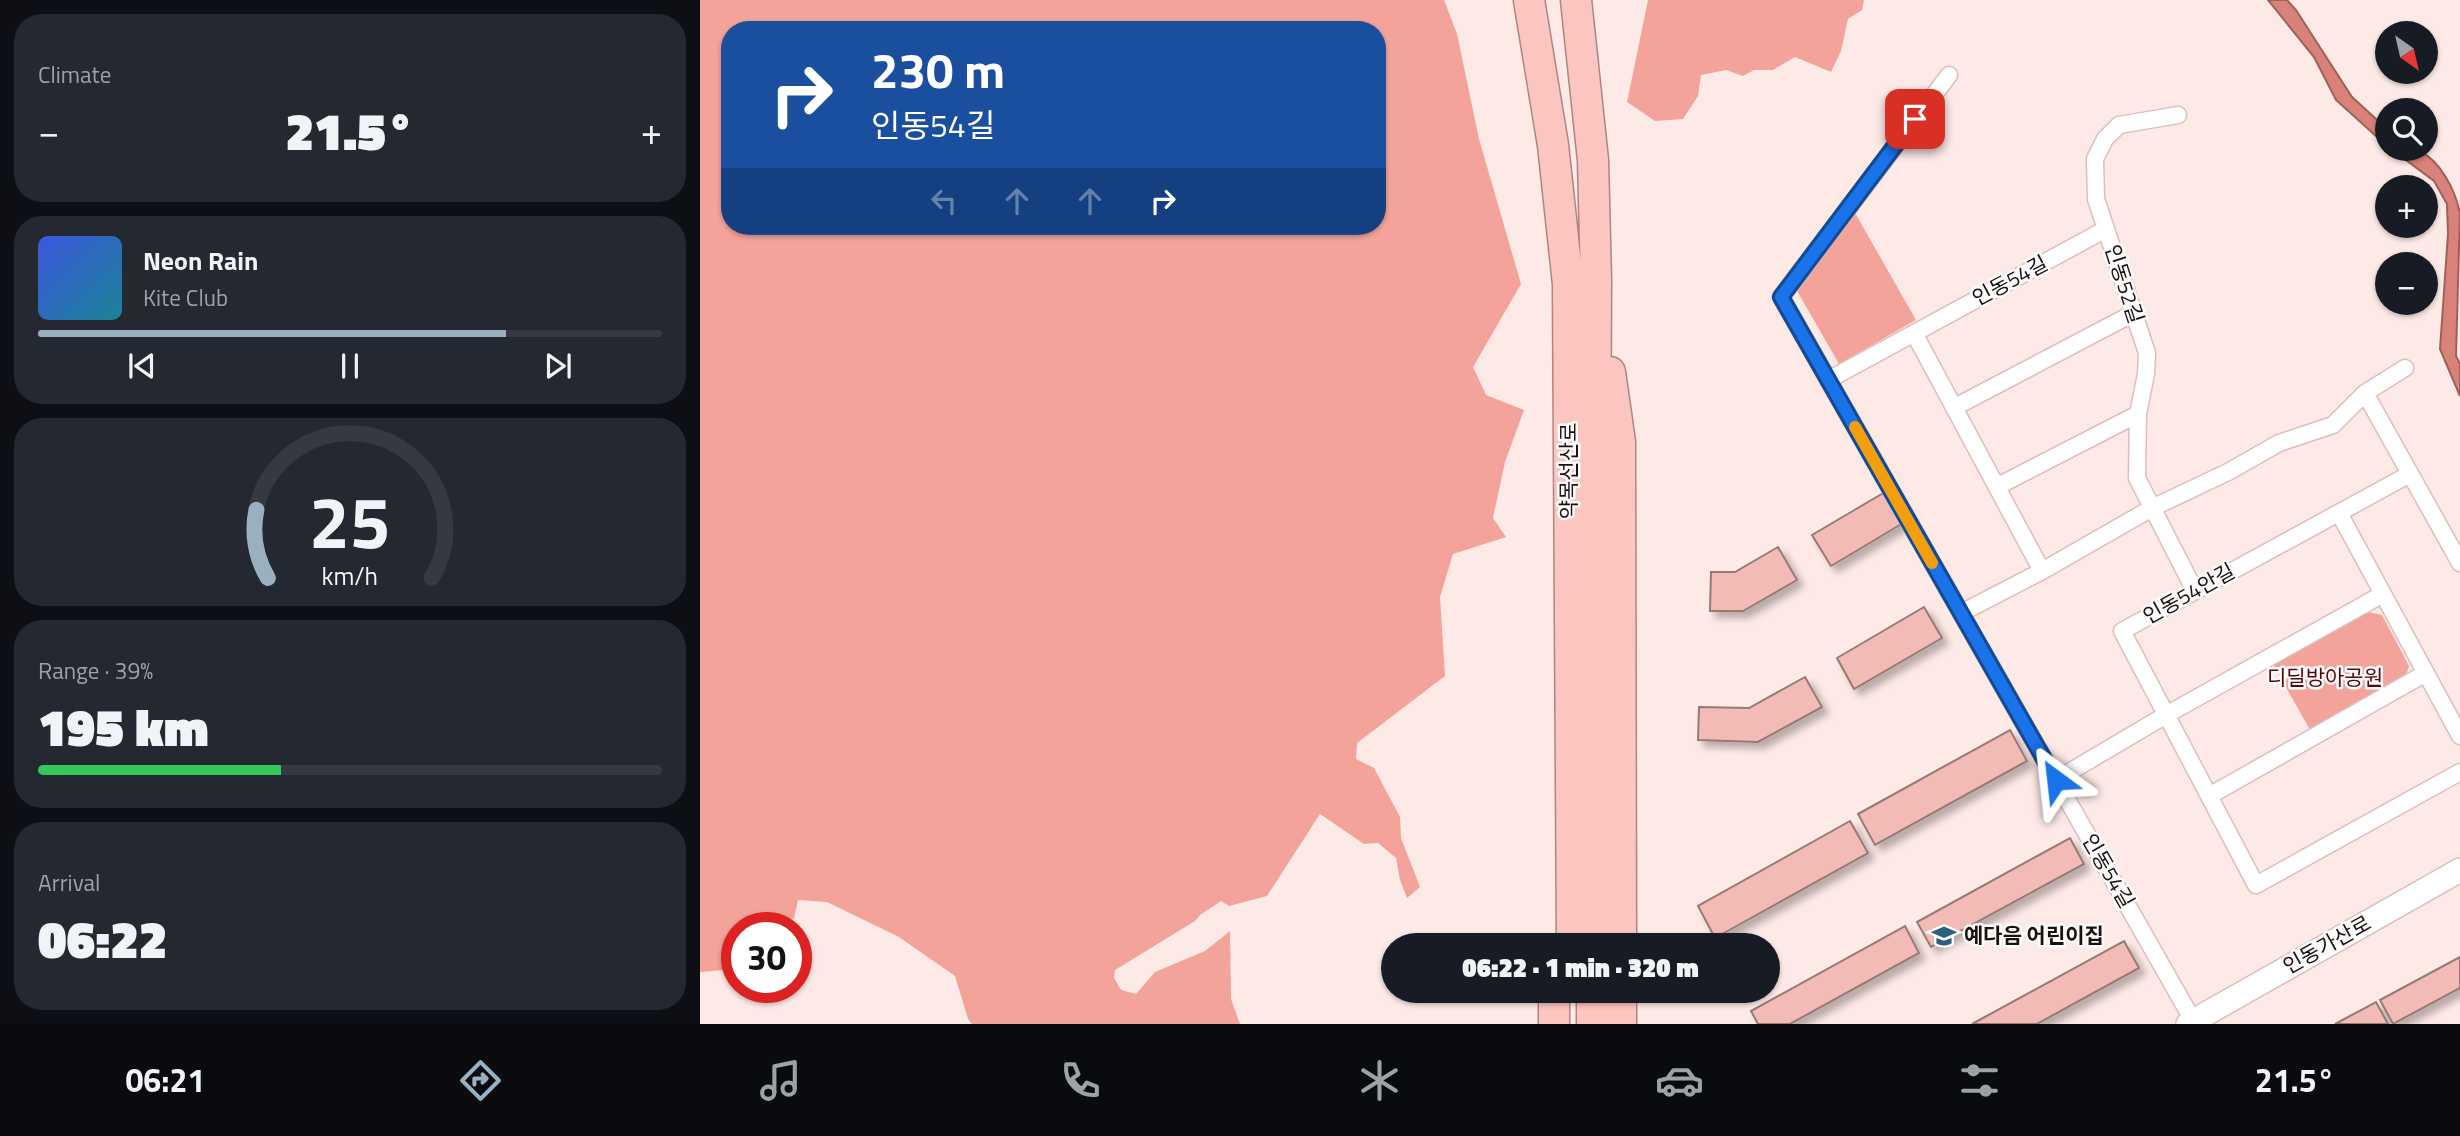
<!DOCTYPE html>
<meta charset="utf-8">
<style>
body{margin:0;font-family:"Titillium Web","Noto Sans KR",sans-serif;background:#242831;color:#f1f3f6;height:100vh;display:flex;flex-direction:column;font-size:26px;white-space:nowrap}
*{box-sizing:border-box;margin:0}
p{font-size:23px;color:#9ea1a6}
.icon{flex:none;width:38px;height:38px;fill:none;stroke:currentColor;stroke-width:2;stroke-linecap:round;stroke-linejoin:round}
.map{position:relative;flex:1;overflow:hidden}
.drawer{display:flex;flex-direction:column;gap:14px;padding:14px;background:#0d0f14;width:700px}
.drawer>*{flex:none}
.banner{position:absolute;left:21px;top:21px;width:665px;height:214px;border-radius:28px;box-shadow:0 2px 5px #0004;background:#1a4fa0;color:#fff;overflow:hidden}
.needle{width:46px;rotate:146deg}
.buttons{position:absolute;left:1675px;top:21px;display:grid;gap:14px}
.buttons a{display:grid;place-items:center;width:63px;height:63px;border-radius:50%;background:#171b24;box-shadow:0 2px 5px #0004;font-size:35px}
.speed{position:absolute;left:21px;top:912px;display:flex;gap:14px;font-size:35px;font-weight:700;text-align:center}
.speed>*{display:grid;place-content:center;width:91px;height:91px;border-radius:50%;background:#171b24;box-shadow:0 2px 5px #0004;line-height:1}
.speed .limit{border:10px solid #d22;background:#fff;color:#111}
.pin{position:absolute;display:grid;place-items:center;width:60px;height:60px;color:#fff;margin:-30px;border-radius:14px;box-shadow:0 4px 10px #0006}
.me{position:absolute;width:77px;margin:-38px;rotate:330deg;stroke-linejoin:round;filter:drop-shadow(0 0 5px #0008)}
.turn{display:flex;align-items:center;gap:24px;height:147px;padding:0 35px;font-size:32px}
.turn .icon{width:91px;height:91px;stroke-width:2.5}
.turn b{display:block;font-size:49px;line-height:60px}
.lanes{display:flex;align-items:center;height:66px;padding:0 35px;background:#0003;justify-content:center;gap:35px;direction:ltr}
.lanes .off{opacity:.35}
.big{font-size:52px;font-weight:800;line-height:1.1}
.drawer .widget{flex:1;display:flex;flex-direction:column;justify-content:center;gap:10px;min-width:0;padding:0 24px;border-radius:28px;background:#242831}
.drawer .dial{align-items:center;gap:0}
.dial svg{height:182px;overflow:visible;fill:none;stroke:#363941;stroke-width:7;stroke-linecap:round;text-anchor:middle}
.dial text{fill:#f1f3f6;stroke:none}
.song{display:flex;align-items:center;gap:21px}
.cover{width:84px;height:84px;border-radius:10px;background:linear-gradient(135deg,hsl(230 70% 55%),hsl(190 70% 35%))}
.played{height:7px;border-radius:4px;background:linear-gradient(90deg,#98b0bf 75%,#363941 75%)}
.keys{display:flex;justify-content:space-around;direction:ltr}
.heat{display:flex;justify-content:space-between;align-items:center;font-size:38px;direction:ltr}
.charge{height:10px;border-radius:5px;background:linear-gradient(90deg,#34c759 39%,#363941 0)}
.trip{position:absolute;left:681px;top:933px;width:399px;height:70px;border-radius:35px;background:#171b24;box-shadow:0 2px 5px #0004;font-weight:800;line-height:70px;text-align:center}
.dock{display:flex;height:112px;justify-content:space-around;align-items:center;background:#090b0e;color:#9ea1a6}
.dock .icon{width:49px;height:49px}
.dock .on{color:#98b0bf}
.dock b{font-size:32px;color:#f1f3f6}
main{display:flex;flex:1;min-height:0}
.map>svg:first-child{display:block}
.green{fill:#f3a39a;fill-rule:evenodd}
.water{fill:#d9827a;stroke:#a0605a;stroke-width:2}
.building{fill:#f3bbb5;stroke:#977a76;stroke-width:2;filter:url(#shadow)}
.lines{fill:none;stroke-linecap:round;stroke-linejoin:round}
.street-casing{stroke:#debeba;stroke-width:19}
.secondary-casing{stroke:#debeba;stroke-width:26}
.highway-casing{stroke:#ae8681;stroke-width:33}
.street{stroke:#fff;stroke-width:16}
.secondary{stroke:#fff;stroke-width:23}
.highway{stroke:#fcc5bf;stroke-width:30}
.route-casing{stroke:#114b97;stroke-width:18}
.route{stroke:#1a73e8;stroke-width:12}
.slow{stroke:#f59e0b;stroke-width:12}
.labels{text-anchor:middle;stroke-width:5;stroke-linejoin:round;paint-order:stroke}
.street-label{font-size:21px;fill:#1c110f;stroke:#fbfbfb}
.park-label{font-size:21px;fill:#58080a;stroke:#fbfbfb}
.poi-label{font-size:21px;font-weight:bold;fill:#1c110f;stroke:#fbfbfb;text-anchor:start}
</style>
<main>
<section class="drawer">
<div class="widget"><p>Climate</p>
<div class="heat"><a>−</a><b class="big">21.5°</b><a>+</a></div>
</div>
<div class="widget">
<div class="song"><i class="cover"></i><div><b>Neon Rain</b><p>Kite Club</p></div></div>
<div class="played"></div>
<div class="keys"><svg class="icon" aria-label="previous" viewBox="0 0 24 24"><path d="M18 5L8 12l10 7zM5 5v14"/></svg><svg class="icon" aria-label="pause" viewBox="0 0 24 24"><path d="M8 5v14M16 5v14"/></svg><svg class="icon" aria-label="next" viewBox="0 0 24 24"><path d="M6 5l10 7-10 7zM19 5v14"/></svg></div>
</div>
<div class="widget dial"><svg viewBox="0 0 100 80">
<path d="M14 69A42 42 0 1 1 86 69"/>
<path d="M14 69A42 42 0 0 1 9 39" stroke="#98b0bf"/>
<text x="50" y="56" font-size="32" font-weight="700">25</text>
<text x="50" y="72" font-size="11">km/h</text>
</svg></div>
<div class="widget"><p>Range · 39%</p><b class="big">195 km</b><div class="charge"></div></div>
<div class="widget"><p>Arrival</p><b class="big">06:22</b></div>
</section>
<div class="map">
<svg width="1760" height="1024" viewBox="0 0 1760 1024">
<defs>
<filter id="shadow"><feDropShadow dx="6" dy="6" stdDeviation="3.5" flood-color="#0004"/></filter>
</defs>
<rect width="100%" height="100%" fill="#fde9e6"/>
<path class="green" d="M0 0H744L757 34 779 139 821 284 773 367 786 395 824 410 805 462 793 518 806 537 753 554 740 597 745 676 657 743 656 759 674 768 700 817 701 838 720 887 707 898 700 880 696 858 678 843 664 844 620 814 567 896 529 906 521 901 500 915 495 921 415 970 414 978 421 990 436 994 455 972 505 951 530 931 531 999 540 1024H272L268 1019 255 976 199 937 127 902 98 900 94 918 78 927 37 928V969L0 972ZM30 30H677V226H30Z
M948 0H1164L1162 10 1148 19 1141 51 1131 72 1095 57 1073 70H1054L1043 76 1026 70 1001 75 998 96 983 119 955 121 927 102Z
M1150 204 1216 320 1139 364 1096 289Z
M1668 612 1682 615 1709 666 1706 675 1610 730 1573 664Z"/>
<path class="water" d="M1568 0H1587L1596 10 1652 97 1687 129V146L1636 100 1614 57Z
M1691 149C1699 149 1711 147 1718 150 1741 161 1755 190 1760 213L1756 356 1760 364V396L1740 349 1748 234 1747 204 1734 181Z"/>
<path class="building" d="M1185 492 1203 523 1131 566 1112 535Z
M1078 547 1097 580 1043 611H1010L1011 572H1035Z
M1224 607 1242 638 1154 689 1137 658Z
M1105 677 1122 707 1058 742 998 740 999 707 1049 708Z
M1310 730 1327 761 1175 845 1158 814Z
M1150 821 1168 853 1015 938 998 906Z
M1370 838 1384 864 1231 947 1217 922Z
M1205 926 1219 953 1090 1024H1058L1051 1011Z
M1424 941 1439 968 1337 1024H1272Z
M1760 957V988L1693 1024 1680 1000Z
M1676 1002 1688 1024H1635Z"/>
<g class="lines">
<g class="street-casing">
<path id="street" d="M1249 75 1081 297 1495 1024
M1478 115 1419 125 1405 139 1395 159 1396 199 1447 353 1446 374 1438 414 1437 478 1495 591
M1214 333 1342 571
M1128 380 1406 229
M1665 393 1760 563
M1255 407 1434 313
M1710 474 1422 631 1556 885 1760 772
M1298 486 1438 414
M1639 513 1760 736
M1261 613 1342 571 1452 508 1528 472 1579 443 1633 425 1665 393 1705 368
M1356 780 1466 715 1683 594
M1509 796 1726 673"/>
</g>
<g class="secondary-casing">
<path id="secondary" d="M1488 1024 1760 870"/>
</g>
<g class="highway-casing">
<path id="highway" d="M829 0 853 145 868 284 872 945
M876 0 893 160 896 280 893 945
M910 372 920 442 921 945
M854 990V1024
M921 990V1024
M892 1024V990"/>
</g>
<use href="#street" class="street"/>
<use href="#secondary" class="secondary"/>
<use href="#highway" class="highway"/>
</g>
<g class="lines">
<g class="route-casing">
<path id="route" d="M1215 119 1081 297 1356 780"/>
</g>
<use href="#route" class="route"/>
<path class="slow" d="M1155 427 1232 563"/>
</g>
<defs>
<g id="school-bare" transform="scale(1.89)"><path d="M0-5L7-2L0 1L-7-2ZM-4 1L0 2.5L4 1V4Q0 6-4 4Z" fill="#2c5f7c" stroke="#fbfbfb" stroke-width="2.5" paint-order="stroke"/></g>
</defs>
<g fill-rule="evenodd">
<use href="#school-bare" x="1244" y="936"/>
</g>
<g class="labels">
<g class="street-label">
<text transform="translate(1310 281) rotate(-28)" y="7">인동54길</text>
<text transform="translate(1424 284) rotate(72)" y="7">인동52길</text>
<text transform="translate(869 471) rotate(-90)" y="7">약목선산로</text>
<text transform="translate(1489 594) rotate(-29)" y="7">인동54안길</text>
<text transform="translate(1408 871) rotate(60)" y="7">인동54길</text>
<text transform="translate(1627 945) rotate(-29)" y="7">인동가산로</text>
</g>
<g class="park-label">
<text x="1625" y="685">디딜방아공원</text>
</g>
<g class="poi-label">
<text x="1264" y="943">예다음 어린이집</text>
</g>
</g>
</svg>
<div class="buttons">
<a><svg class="needle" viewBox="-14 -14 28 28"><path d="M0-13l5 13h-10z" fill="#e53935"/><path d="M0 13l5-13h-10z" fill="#9ea1a6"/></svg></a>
<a><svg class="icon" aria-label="search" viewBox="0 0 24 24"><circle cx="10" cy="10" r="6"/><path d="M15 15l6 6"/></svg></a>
<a>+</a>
<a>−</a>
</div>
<div class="speed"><div class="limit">30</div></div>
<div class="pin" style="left:1215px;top:119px;background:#d93025"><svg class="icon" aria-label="arrive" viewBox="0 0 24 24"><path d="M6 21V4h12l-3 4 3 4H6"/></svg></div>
<svg class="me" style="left:1356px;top:780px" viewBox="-20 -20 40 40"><path d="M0-17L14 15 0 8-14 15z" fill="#1a73e8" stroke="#fff" stroke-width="4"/></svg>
<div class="trip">06:22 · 1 min · 320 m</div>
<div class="banner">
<div class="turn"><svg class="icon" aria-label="right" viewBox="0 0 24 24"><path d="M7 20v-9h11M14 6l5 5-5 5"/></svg><div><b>230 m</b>인동54길</div></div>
<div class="lanes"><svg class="icon off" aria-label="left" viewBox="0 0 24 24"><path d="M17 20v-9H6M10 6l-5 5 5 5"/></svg><svg class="icon off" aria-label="ahead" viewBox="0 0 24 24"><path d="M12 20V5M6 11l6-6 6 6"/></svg><svg class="icon off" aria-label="ahead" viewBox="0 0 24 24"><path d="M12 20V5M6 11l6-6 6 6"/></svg><svg class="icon" aria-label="right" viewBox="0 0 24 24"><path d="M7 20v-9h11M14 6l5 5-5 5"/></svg></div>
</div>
</div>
</main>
<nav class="dock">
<b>06:21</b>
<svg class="icon on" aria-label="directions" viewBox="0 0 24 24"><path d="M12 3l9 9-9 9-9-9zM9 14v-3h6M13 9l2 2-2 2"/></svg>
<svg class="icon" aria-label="music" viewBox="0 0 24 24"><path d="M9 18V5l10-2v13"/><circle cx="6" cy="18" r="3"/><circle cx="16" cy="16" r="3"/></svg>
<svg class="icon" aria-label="phone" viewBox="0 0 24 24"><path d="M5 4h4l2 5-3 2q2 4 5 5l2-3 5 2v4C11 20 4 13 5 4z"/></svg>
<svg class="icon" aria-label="climate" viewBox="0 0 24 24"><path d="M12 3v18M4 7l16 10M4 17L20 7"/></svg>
<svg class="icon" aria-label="car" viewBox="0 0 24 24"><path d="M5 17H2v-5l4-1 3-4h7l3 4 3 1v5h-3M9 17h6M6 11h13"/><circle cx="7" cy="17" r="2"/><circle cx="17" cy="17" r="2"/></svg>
<svg class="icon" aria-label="filters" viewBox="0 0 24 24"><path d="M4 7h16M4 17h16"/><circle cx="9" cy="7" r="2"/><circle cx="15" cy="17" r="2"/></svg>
<b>21.5°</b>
</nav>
